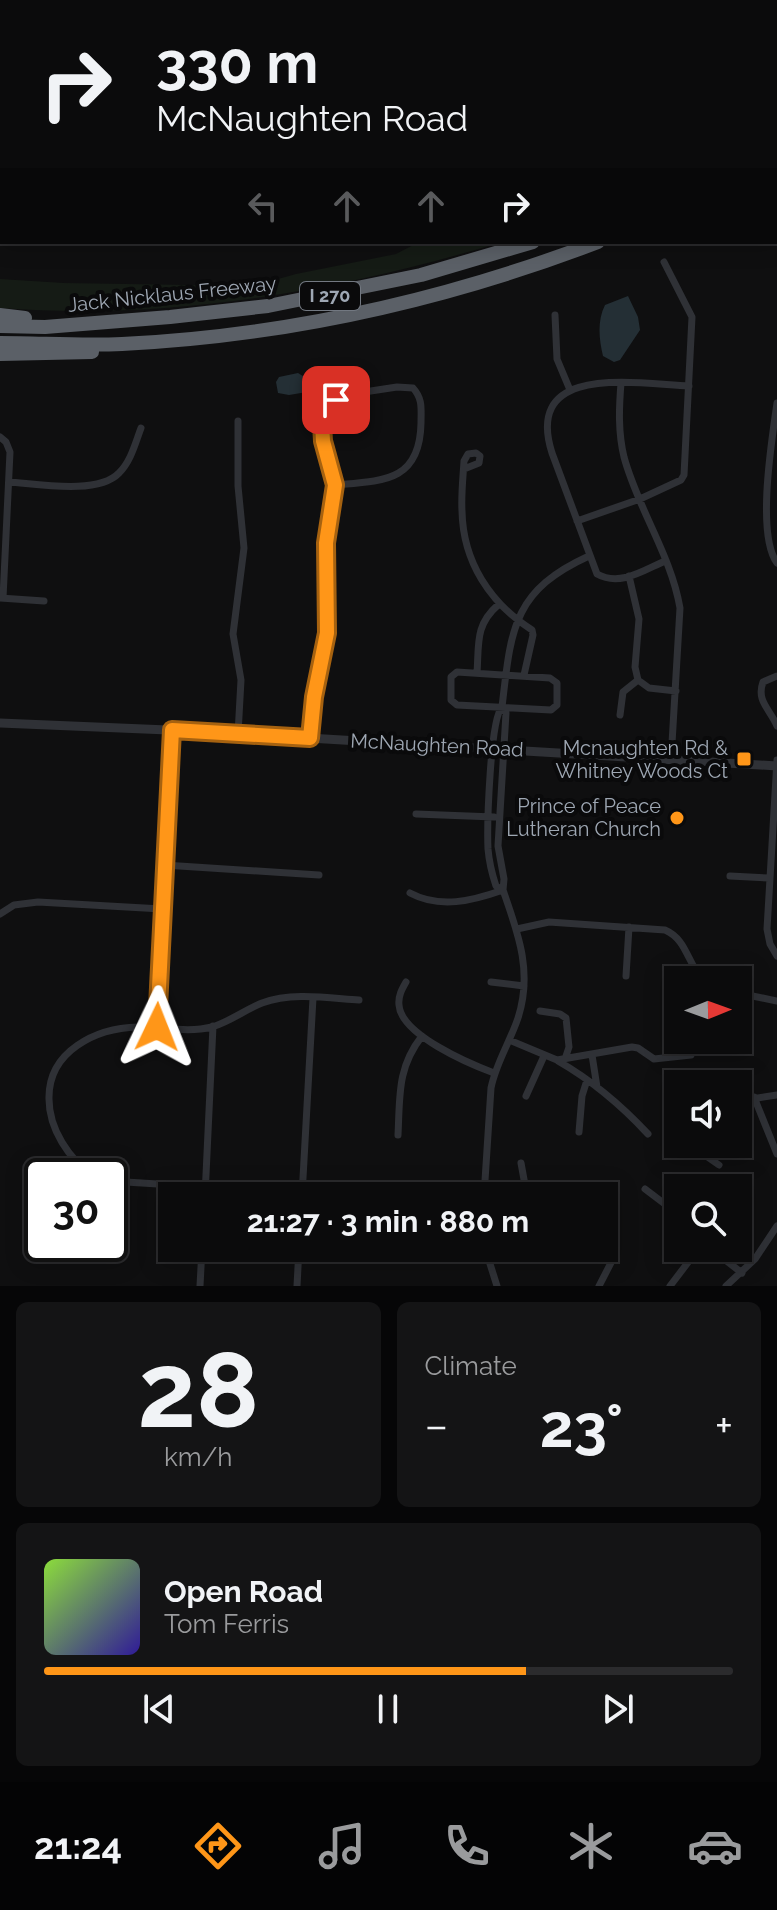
<!DOCTYPE html>
<meta charset="utf-8">
<style>
body{margin:0;font-family:Raleway,sans-serif;background:#141415;color:#f1f3f6;height:100vh;display:flex;flex-direction:column;font-size:30px;white-space:nowrap}
*{box-sizing:border-box;margin:0}
p{font-size:26px;color:#9a9b9d}
.icon{flex:none;width:44px;height:44px;fill:none;stroke:currentColor;stroke-width:2;stroke-linecap:round;stroke-linejoin:round}
.map{position:relative;height:1286px;overflow:hidden}
.sheet{display:flex;flex-direction:column;gap:16px;padding:16px;background:#060607;flex:1}
.sheet>*{flex:none}
.guide{position:absolute;left:0px;top:0px;width:778px;height:244px;box-shadow:0 4px 20px #0003,0 0 0 2px #2b2b2d;background:#0b0b0c;color:#f1f3f6;overflow:hidden}
.needle{width:52px;rotate:89deg}
.fabs{position:absolute;left:664px;top:966px;display:grid;gap:16px}
.fabs a{display:grid;place-items:center;width:88px;height:88px;border-radius:0px;background:#0b0b0c;box-shadow:0 4px 20px #0003,0 0 0 2px #2b2b2d;font-size:40px}
.speed{position:absolute;left:24px;top:1158px;display:flex;gap:16px;font-size:40px;font-weight:700;text-align:center}
.speed>*{display:grid;place-content:center;width:104px;height:104px;border-radius:50%;background:#0b0b0c;box-shadow:0 4px 20px #0003,0 0 0 2px #2b2b2d;line-height:1}
.speed .limit{border:4px solid #111;border-radius:12px;background:#fff;color:#111}
.pin{position:absolute;display:grid;place-items:center;width:68px;height:68px;color:#fff;margin:-34px;border-radius:16px;box-shadow:0 4px 12px #0006}
.me{position:absolute;width:88px;margin:-44px;rotate:2deg;stroke-linejoin:round;filter:drop-shadow(0 0 6px #0008)}
.turn{display:flex;align-items:center;gap:28px;height:168px;padding:0 24px;font-size:36px}
.turn .icon{width:104px;height:104px;stroke-width:2.5}
.turn b{display:block;font-size:56px;line-height:68px}
.lanes{display:flex;align-items:center;height:76px;padding:0 24px;background:#0003;justify-content:center;gap:40px;direction:ltr}
.lanes .off{opacity:.35}
.big{font-size:60px;font-weight:700;line-height:1.1}
.sheet .widget{flex:1;display:flex;flex-direction:column;justify-content:center;gap:12px;min-width:0;padding:0 28px;border-radius:12px;background:#141415}
.sheet .dial{align-items:center;gap:0}
.dial b{font-size:104px;line-height:1}
.song{display:flex;align-items:center;gap:24px}
.cover{width:96px;height:96px;border-radius:12px;background:linear-gradient(135deg,hsl(90 70% 55%),hsl(250 70% 35%))}
.played{height:8px;border-radius:4px;background:linear-gradient(90deg,#ff9618 70%,#2b2b2d 70%)}
.keys{display:flex;justify-content:space-around;direction:ltr}
.heat{display:flex;justify-content:space-between;align-items:center;font-size:44px;direction:ltr}
.sheet .tiles{flex:1;display:grid;gap:16px;grid-template-columns:1fr 1fr}
.widget:last-child{grid-column:span 2}
.trip{position:absolute;left:158px;top:1182px;width:460px;height:80px;border-radius:0px;background:#0b0b0c;box-shadow:0 4px 20px #0003,0 0 0 2px #2b2b2d;font-weight:700;line-height:80px;text-align:center}
.tab-bar{display:flex;height:128px;justify-content:space-around;align-items:center;background:#040405;color:#9a9b9d}
.tab-bar .icon{width:56px;height:56px}
.tab-bar .active{color:#ff9618}
.tab-bar b{font-size:36px;color:#f1f3f6}
.map>svg:first-child{display:block}
.green{fill:#151b15}
.water{fill:#242f35}
.lines{fill:none;stroke-linecap:round;stroke-linejoin:round}
.minor{stroke:#2f3136;stroke-width:7}
.tertiary{stroke:#2f3136;stroke-width:9}
.motorway{stroke:#5b6067;stroke-width:14}
.route-casing{stroke:#a66210;stroke-width:20}
.route{stroke:#ff9618;stroke-width:14}
.poi-dot{fill:#ff9618;stroke:#0a0a0b;stroke-width:3}
.labels{text-anchor:middle;stroke-width:8;stroke-linejoin:round;paint-order:stroke}
.shield{fill:#0a0a0b;stroke:#727881;stroke-width:2}
.shield-label{font-size:18px;font-weight:bold;fill:#9ea7b3}
.street-label{font-size:20px;fill:#9ea7b3;stroke:#0a0a0b}
.poi-label{font-size:20px;fill:#9ea7b3;stroke:#0a0a0b;text-anchor:end}
</style>
<div class="map">
<svg width="777" height="1286" viewBox="0 0 777 1286">
<rect width="100%" height="100%" fill="#0f0f10"/>
<path class="green" d="M419 242H502C340 291 170 321 0 308V279L64 283 253 286 296 274 396 254Z"/>
<path class="water" d="M628 296 638 317 640 330 620 360 614 362 603 356C599 339 597 321 605 305Z
M298 373 306 378 307 392 289 395 278 393 276 382 279 377Z"/>
<g class="lines">
<path class="minor" d="M68 0V2
M199 2 200 0
M739 2V0
M0 215H2
M555 315 557 359 570 390
M621 383C619 408 618 432 624 457 638 509 671 555 680 608L671 760
M777 403C772 439 756 534 777 563
M238 421V486L244 548 233 634 241 680 238 734
M0 437 6 442 10 452 3 598
M464 469 479 463 480 456 476 453 468 454 464 461C463 478 461 495 462 511 463 562 490 603 532 630L533 635 524 675
M9 482C38 484 98 495 119 473 131 461 135 444 141 428
M577 521 640 499 681 480 684 475 692 317 664 262
M665 561C644 570 620 587 597 574L552 453C523 362 638 384 689 386
M629 576 639 619 635 667 638 680 649 688 676 691
M0 598 44 601
M457 672 550 678 557 683V705L551 710 457 705 451 700V677Z
M477 673C479 644 475 625 498 605
M777 676 763 682C756 701 770 709 777 726
M620 715 623 692 638 680
M310 738 314 697 327 633 326 543 335 485 323 441 322 424 328 410 336 400 351 394 397 387 413 388C423 399 421 409 421 423 420 482 383 481 335 485
M777 760 767 929 770 944 777 956
M416 814 494 817
M164 865 319 875
M730 876 769 878
M503 890 504 879 498 846 506 713 502 707C511 630 512 591 589 556
M410 893C440 909 472 901 503 890
M0 914 14 905 38 902 162 909
M517 929 549 922 665 930C688 940 687 965 704 980
M626 976 629 927
M406 982C402 989 398 996 399 1005 401 1035 470 1064 494 1073
M491 982 524 986
M738 993 777 1001
M540 1011 560 1014 566 1018 569 1047 565 1059
M157 1027 172 730
M509 1040 557 1060 632 1047 638 1048 654 1059 691 1055
M592 1055 597 1087
M558 1061C593 1081 621 1105 648 1134
M526 1096 544 1056
M754 1097 777 1154
M738 1101 777 1095
M579 1132 582 1096 587 1080
M398 1135C400 1096 397 1068 422 1036
M694 1144 696 1149 719 1165
M521 1163 527 1196
M93 1176C69 1159 49 1129 49 1099 48 1051 96 1028 138 1027 163 1027 188 1033 212 1027 229 1022 245 1010 262 1003 292 992 328 998 359 1000
M110 1181 205 1187
M645 1189 678 1214
M205 1196 213 1026
M302 1196 313 998
M484 1196 491 1088C496 1063 510 1042 518 1018 533 972 518 933 503 890L496 886C492 874 489 861 488 849 487 826 490 719 502 707
M587 1196 589 1194
M738 1212 744 1204
M485 1248 497 1286
M523 1248 525 1258
M710 1248 742 1273
M200 1286 202 1248
M297 1286 299 1248
M599 1286 615 1255
M670 1286 699 1248
M726 1286 755 1259 777 1226"/>
<path class="tertiary" d="M0 723 192 731 777 766"/>
<path class="motorway" d="M776 135H777
M776 161H777
M0 315 25 318
M0 326 45 327 170 317 268 306 421 275 533 242
M0 343C41 343 82 346 122 344 285 336 446 300 598 242
M0 354 92 352"/>
</g>
<g class="lines">
<g class="route-casing">
<path id="route" d="M157 1027 172 730 310 738 314 697 327 633 326 543 335 485 323 441 322 424 328 410 336 400"/>
</g>
<use href="#route" class="route"/>
</g>
<g class="poi-dot">
<rect x="736" y="751" width="16" height="16" rx="4"/>
<circle cx="677" cy="818" r="8"/>
</g>
<g class="labels">
<rect class="shield" x="300" y="282" width="60" height="28" rx="6"/>
<g class="shield-label">
<text x="330" y="302">I 270</text>
</g>
<g class="street-label">
<text transform="translate(172 294) rotate(-6)" y="7">Jack Nicklaus Freeway</text>
<text transform="translate(437 745) rotate(3)" y="7">McNaughten Road</text>
</g>
<g class="poi-label">
<text x="728" y="755">Mcnaughten Rd &amp;<tspan x="728" dy="23">Whitney Woods Ct</tspan></text>
<text x="661" y="813">Prince of Peace<tspan x="661" dy="23">Lutheran Church</tspan></text>
</g>
</g>
</svg>
<div class="fabs">
<a><svg class="needle" viewBox="-14 -14 28 28"><path d="M0-13l5 13h-10z" fill="#e53935"/><path d="M0 13l5-13h-10z" fill="#9a9b9d"/></svg></a>
<a><svg class="icon" aria-label="sound" viewBox="0 0 24 24"><path d="M4 9h4l5-4v14l-5-4H4zM17 9q2 3 0 6"/></svg></a>
<a><svg class="icon" aria-label="search" viewBox="0 0 24 24"><circle cx="10" cy="10" r="6"/><path d="M15 15l6 6"/></svg></a>
</div>
<div class="speed"><div class="limit">30</div></div>
<div class="pin" style="left:336px;top:400px;background:#d93025"><svg class="icon" aria-label="arrive" viewBox="0 0 24 24"><path d="M6 21V4h12l-3 4 3 4H6"/></svg></div>
<svg class="me" style="left:157px;top:1027px" viewBox="-20 -20 40 40"><path d="M0-17L14 15 0 8-14 15z" fill="#ff9618" stroke="#fff" stroke-width="4"/></svg>
<div class="trip">21:27 · 3 min · 880 m</div>
<div class="guide">
<div class="turn"><svg class="icon" aria-label="right" viewBox="0 0 24 24"><path d="M7 20v-9h11M14 6l5 5-5 5"/></svg><div><b>330 m</b>McNaughten Road</div></div>
<div class="lanes"><svg class="icon off" aria-label="left" viewBox="0 0 24 24"><path d="M17 20v-9H6M10 6l-5 5 5 5"/></svg><svg class="icon off" aria-label="ahead" viewBox="0 0 24 24"><path d="M12 20V5M6 11l6-6 6 6"/></svg><svg class="icon off" aria-label="ahead" viewBox="0 0 24 24"><path d="M12 20V5M6 11l6-6 6 6"/></svg><svg class="icon" aria-label="right" viewBox="0 0 24 24"><path d="M7 20v-9h11M14 6l5 5-5 5"/></svg></div>
</div>
</div>
<section class="sheet">
<div class="tiles">
<div class="widget dial"><b>28</b><p>km/h</p></div>
<div class="widget"><p>Climate</p>
<div class="heat"><a>−</a><b class="big">23°</b><a>+</a></div>
</div>
<div class="widget">
<div class="song"><i class="cover"></i><div><b>Open Road</b><p>Tom Ferris</p></div></div>
<div class="played"></div>
<div class="keys"><svg class="icon" aria-label="previous" viewBox="0 0 24 24"><path d="M18 5L8 12l10 7zM5 5v14"/></svg><svg class="icon" aria-label="pause" viewBox="0 0 24 24"><path d="M8 5v14M16 5v14"/></svg><svg class="icon" aria-label="next" viewBox="0 0 24 24"><path d="M6 5l10 7-10 7zM19 5v14"/></svg></div>
</div>
</div>
</section>
<nav class="tab-bar">
<b>21:24</b>
<svg class="icon active" aria-label="directions" viewBox="0 0 24 24"><path d="M12 3l9 9-9 9-9-9zM9 14v-3h6M13 9l2 2-2 2"/></svg>
<svg class="icon" aria-label="music" viewBox="0 0 24 24"><path d="M9 18V5l10-2v13"/><circle cx="6" cy="18" r="3"/><circle cx="16" cy="16" r="3"/></svg>
<svg class="icon" aria-label="phone" viewBox="0 0 24 24"><path d="M5 4h4l2 5-3 2q2 4 5 5l2-3 5 2v4C11 20 4 13 5 4z"/></svg>
<svg class="icon" aria-label="climate" viewBox="0 0 24 24"><path d="M12 3v18M4 7l16 10M4 17L20 7"/></svg>
<svg class="icon" aria-label="car" viewBox="0 0 24 24"><path d="M5 17H2v-5l4-1 3-4h7l3 4 3 1v5h-3M9 17h6M6 11h13"/><circle cx="7" cy="17" r="2"/><circle cx="17" cy="17" r="2"/></svg>
</nav>
